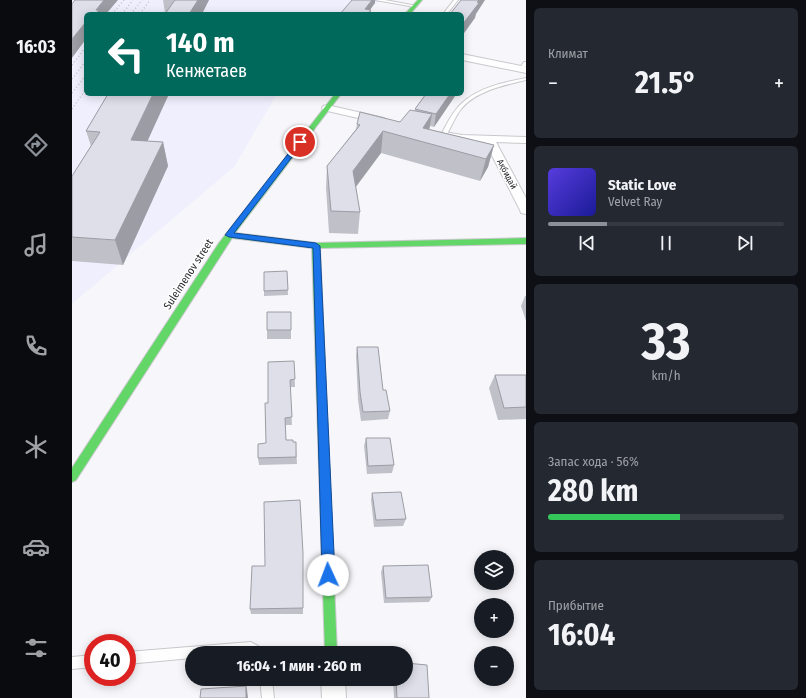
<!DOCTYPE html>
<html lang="ru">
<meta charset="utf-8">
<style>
body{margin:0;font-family:"Fira Sans Condensed",sans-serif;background:#242831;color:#f1f3f6;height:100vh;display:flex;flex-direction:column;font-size:15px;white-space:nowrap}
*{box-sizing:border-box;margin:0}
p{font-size:13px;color:#9ea1a6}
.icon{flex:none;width:22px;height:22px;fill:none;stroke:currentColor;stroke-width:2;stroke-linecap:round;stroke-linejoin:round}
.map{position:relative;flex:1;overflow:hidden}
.sheet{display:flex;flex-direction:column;gap:8px;padding:8px;background:#0d0f14;width:280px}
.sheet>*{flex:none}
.top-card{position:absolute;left:12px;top:12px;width:380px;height:84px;border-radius:6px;box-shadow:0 2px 10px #0003;background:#00695c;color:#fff;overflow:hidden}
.tools{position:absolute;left:402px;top:550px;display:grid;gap:8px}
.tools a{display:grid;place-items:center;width:40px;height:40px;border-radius:50%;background:#171b24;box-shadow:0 2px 10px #0003;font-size:20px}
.speed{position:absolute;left:12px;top:634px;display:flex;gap:8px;font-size:20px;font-weight:700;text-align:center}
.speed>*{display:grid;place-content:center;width:52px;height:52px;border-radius:50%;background:#171b24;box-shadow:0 2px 10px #0003;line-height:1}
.speed .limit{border:6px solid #d22;background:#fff;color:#111}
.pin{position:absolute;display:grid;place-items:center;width:34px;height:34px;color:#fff;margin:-17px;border:2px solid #fff;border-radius:50%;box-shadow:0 1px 4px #0007}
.me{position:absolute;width:44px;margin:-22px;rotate:358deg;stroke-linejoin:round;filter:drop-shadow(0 0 3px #0008)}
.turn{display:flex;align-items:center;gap:14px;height:84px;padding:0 16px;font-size:18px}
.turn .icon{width:52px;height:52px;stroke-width:2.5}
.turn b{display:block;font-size:28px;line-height:34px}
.big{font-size:30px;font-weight:700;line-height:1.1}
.sheet .tile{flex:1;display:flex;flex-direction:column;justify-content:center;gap:6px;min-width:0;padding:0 14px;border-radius:6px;background:#242831}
.sheet .dial{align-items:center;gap:0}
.dial b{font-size:52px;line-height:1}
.song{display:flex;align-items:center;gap:12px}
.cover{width:48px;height:48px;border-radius:6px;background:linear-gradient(135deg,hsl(250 70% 55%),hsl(240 70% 35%))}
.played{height:4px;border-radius:2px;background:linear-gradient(90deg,#8c9099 25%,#363941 25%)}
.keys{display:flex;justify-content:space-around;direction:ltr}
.heat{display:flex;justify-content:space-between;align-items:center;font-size:22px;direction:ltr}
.charge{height:6px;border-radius:3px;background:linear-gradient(90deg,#34c759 56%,#363941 0)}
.trip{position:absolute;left:113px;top:646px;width:228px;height:40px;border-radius:20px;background:#171b24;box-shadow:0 2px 10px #0003;font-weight:700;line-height:40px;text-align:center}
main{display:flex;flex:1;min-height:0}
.menu{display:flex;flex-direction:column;width:72px;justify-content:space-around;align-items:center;background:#090b0e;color:#9ea1a6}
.menu .icon{width:28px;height:28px}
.menu .current{color:#8c9099}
.menu b{font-size:18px;color:#f1f3f6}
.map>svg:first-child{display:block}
.built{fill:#f0effd}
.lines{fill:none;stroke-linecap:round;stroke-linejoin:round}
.lane-casing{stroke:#c9c9cd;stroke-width:2}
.street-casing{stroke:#c9c9cd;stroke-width:2}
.fast-casing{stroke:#c9c9cd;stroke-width:2}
.lane{fill:#fefefe;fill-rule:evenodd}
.street{fill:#fefefe;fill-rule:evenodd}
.fast{fill:#63d668;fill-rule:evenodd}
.rail{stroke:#c3c3c4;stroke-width:1.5;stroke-dasharray:1 2.5;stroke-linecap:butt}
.wall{fill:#c0c0c9}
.shaded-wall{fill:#9c9ca4}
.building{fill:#dfdfea;stroke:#9c9ca4}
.route{fill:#1a73e8;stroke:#114b97}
.labels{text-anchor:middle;stroke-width:3;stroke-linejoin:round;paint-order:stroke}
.far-street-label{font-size:9px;fill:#2a2a2f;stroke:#fff}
.street-label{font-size:11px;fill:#2a2a2f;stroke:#fff}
</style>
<main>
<nav class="menu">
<b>16:03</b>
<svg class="icon current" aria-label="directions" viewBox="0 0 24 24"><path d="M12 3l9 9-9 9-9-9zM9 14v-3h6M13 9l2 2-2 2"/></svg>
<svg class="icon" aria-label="music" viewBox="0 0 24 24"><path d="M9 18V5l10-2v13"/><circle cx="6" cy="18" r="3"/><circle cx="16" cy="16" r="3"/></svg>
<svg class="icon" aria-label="phone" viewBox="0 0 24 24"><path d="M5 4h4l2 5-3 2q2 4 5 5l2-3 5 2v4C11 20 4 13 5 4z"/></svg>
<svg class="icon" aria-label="climate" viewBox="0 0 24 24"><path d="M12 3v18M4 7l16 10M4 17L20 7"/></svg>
<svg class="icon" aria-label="car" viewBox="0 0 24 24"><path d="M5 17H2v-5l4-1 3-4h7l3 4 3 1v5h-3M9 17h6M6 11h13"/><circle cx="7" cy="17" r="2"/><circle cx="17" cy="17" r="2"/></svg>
<svg class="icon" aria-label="filters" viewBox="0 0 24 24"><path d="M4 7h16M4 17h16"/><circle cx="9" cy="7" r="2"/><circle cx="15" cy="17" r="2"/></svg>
</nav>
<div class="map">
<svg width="454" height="698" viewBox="0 0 454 698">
<rect width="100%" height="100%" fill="#f7f7fb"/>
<path class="built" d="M0 0H309L291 14H14V94H205L162 167 0 304Z"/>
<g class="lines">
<g class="lane-casing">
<path id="lane" d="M303 0H313L345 6 343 7Z
M382 0H386L375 14H371Z
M452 62H454V66L451 70H447V69Z
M454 78V80C433 85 404 91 389 109 383 117 379 127 374 136L369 135C375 124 380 112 389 104 405 88 433 82 454 78Z
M179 642 191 649 193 653H120V658L55 664V652Z
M21 655V667L0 669V657Z
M188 679H200L202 698H190Z"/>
</g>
<g class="street-casing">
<path id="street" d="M390 54 454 67V73L390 60Z
M255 105 312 118 313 120 308 123 251 110 250 108 251 106Z
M372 132 390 135 454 137V143L424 142 454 198V214L449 213 448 210 413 142 390 141 368 137 366 135 368 133Z
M249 679H273L274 698H250Z"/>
</g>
<g class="fast-casing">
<path id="fast" d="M346 0H350L338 14H333Z
M263 94H269L163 233 244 243 454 238V244L248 248 265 653H253L240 248 160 238 4 480 0 482V468L147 243Z"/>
</g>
<use href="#lane" class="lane"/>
<use href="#street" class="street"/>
<use href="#fast" class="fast"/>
<path class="rail" d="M40 14 52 0
M50 14 61 0
M59 14 70 0
M68 14 78 0
M0 65 14 47
M0 79 14 61
M0 93 14 75
M0 109 14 89"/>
</g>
<path class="wall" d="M91 0H137L93 13Z
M36 94 76 141 91 142 96 166 51 265 0 261V176L19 146 14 131Z
M354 94H383V96L362 127 358 126 357 129 422 145 416 167 408 181 309 153 284 187 288 212 286 234 257 233 254 188 255 166 284 129 285 124 328 122 343 111V109Z
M215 271 216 295 192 296V291Z
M453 296H454V321L449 306Z
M219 312V339H195V330Z
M285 347 311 390 318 411 316 419 289 421 286 400 284 356Z
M222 361 223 387H218L220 425H213L214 440 221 442H224L225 464 187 465 186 458 194 443 196 403Z
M423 375H454V419L426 420 417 388Z
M294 438 322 465 320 473 295 474 292 446Z
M300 493 334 519 331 526 302 527 299 500Z
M231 553V614H179L178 609 193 566Z
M311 566 360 597 357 602 312 603 309 572Z
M321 679H334L357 698H322Z"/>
<path class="shaded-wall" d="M32 0H46L34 14H24V10Z
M125 0H137L130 14H117Z
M300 0H303V3L295 14 293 9Z
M407 0H413L404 14 403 18 390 36V25Z
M299 10 298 14H295Z
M13 23 14 26V39L0 58V39Z
M81 94H97L65 164 59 140Z
M378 94H383V96L362 127 364 114Z
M360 114 356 136 351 128Z
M311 131 309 153 279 193 281 171Z
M91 142 96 166 51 265 43 240Z
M422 145 416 167 408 181 414 159Z
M174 686 175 690 176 698H174Z"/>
<path class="building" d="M3 0H32L24 10H27L24 14H14V23H13L0 39V4Z
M103 0H126L117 14H93Z
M280 0H300L293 9 299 10 295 14H268Z
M389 0H407L405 2 407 3 390 25V14H378Z
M36 94H81L59 140 91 142 43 240 0 237V176L28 132 14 131Z
M354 94H378L364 114 343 109Z
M338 110 360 114 351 128 422 145 414 159 311 131 281 171 288 212 259 211 255 166 288 125 285 124 288 112 328 122Z
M215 271 216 290 192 291V272Z
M195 312H219V330H195Z
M285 347H306L311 390H314L318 411 291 412 288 392Z
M222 361 223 379 218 380 220 417 213 418 214 440H221V442H224V457L186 458V444L194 443 193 403H196V362Z
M423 375H454V407L432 408Z
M294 438H318L322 465 296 466Z
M329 492 334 519 304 520 300 493Z
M228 500 231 553V608L178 609 180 566H193L192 502Z
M356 565 360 597 314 598 311 566Z
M334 663 355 665 357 698H325L324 679H334Z
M174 686V698H128L129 689Z"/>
<path class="route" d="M228 140 231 142 230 144 162 233 244 243 248 246 263 575 261 579 256 581 252 579 250 575 241 248 157 237 153 235 226 141Z"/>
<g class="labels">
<g class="far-street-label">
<text transform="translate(435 174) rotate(62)" y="3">Ақбидай</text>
</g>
<g class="street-label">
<text transform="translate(116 274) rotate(-57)" y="4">Suleimenov street</text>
</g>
</g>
</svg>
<div class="tools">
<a><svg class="icon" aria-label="layers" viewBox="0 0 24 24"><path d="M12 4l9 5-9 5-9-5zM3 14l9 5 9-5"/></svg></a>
<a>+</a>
<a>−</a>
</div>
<div class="speed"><div class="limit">40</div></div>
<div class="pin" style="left:228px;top:142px;background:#d93025"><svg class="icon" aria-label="arrive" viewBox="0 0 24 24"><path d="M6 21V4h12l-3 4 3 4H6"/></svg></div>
<svg class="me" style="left:256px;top:575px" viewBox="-20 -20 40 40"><circle r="19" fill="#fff"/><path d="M0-13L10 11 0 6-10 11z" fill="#1a73e8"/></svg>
<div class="trip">16:04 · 1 мин · 260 m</div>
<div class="top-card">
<div class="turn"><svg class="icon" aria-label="left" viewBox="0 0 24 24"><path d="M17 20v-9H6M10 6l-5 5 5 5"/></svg><div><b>140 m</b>Кенжетаев</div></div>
</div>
</div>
<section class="sheet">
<div class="tile"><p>Климат</p>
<div class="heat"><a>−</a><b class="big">21.5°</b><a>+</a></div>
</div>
<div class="tile">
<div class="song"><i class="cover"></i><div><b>Static Love</b><p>Velvet Ray</p></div></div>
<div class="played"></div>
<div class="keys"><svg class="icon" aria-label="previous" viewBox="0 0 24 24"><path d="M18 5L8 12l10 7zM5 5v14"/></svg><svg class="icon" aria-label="pause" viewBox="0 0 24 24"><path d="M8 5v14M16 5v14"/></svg><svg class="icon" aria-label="next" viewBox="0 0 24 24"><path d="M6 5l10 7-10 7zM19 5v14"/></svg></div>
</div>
<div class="tile dial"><b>33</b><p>km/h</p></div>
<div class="tile"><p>Запас хода · 56%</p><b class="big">280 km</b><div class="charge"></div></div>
<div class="tile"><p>Прибытие</p><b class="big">16:04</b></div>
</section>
</main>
